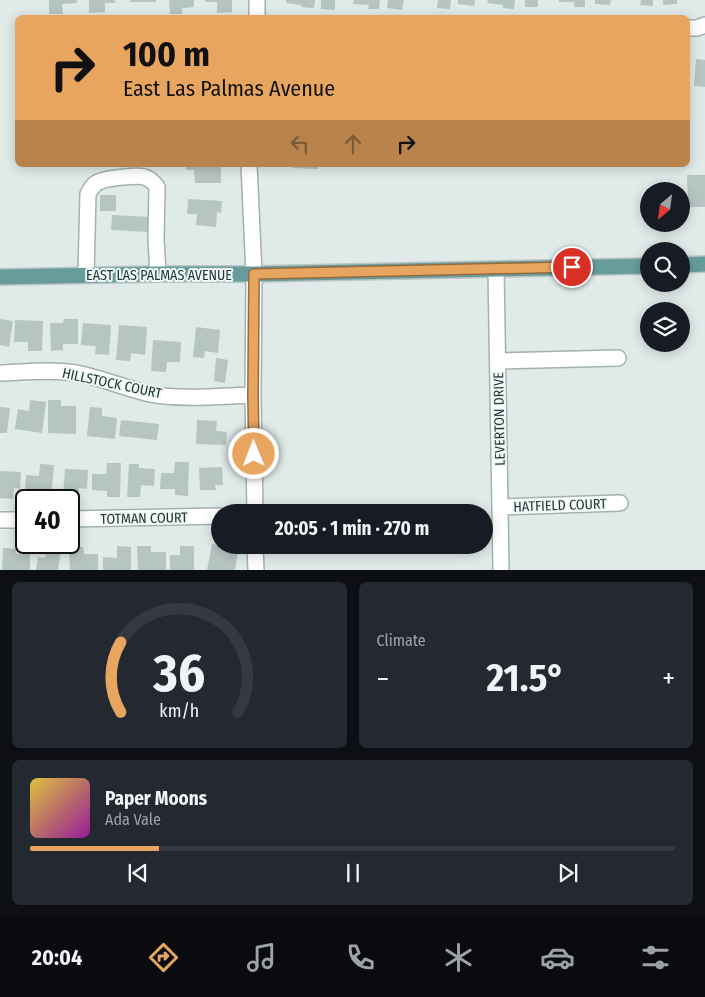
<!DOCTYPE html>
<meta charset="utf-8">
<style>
body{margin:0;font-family:"Fira Sans Condensed",sans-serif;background:#242831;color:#f1f3f6;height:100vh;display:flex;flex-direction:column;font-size:19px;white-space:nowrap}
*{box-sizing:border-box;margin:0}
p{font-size:16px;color:#9ea1a6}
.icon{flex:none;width:28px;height:28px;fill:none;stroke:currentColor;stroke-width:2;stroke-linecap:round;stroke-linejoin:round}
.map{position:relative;height:570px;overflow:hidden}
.drawer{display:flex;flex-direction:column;gap:12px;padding:12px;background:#0d0f14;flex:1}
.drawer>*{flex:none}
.hud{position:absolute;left:15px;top:15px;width:675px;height:152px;border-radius:8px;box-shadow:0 2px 12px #0003;background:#e8a560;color:#111;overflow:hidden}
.needle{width:32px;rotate:209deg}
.controls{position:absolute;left:640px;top:182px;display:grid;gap:10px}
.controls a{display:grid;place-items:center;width:50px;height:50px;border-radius:50%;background:#171b24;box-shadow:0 2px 12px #0003;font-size:25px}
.speed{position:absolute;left:15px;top:489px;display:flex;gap:10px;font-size:25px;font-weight:700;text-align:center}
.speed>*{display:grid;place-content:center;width:65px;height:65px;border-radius:50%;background:#171b24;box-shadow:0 2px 12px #0003;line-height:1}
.speed .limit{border:2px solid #111;border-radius:8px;background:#fff;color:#111}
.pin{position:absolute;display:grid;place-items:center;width:42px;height:42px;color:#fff;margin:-21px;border:2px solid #fff;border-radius:50%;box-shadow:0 1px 5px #0007}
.me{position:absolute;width:55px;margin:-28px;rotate:359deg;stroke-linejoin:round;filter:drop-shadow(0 0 4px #0008)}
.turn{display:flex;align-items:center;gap:18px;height:105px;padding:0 25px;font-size:22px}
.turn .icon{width:65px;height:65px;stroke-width:2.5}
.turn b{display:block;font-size:35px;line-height:42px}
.lanes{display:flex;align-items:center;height:48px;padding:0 25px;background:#0003;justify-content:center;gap:25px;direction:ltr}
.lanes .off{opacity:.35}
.big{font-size:38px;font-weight:700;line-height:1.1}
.drawer .card{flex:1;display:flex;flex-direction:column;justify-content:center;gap:8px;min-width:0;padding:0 18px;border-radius:8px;background:#242831}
.drawer .dial{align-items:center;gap:0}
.dial svg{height:130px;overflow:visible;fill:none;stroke:#363941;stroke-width:7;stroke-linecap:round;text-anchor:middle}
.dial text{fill:#f1f3f6;stroke:none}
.song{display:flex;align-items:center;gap:15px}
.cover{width:60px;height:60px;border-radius:8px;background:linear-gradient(135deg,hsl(50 70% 55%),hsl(300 70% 35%))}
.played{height:5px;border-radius:2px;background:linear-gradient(90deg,#e8a560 20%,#363941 20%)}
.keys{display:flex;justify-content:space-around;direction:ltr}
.heat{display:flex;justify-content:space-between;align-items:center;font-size:28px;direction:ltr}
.drawer .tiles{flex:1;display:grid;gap:12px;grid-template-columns:1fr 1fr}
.card:last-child{grid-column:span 2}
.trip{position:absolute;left:211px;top:504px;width:282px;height:50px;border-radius:25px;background:#171b24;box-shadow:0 2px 12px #0003;font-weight:700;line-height:50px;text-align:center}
.dock{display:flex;height:80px;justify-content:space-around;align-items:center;background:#090b0e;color:#9ea1a6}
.dock .icon{width:35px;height:35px}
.dock .selected{color:#e8a560}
.dock b{font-size:22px;color:#f1f3f6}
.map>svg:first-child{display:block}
.building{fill:#b6c4c2}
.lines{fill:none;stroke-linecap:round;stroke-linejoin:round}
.minor-casing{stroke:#a3b1b0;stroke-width:18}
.major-casing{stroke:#bdc4c4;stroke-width:18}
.minor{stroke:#fff;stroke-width:15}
.major{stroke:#679c9d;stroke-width:15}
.route-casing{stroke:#976b3e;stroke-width:12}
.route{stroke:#e8a560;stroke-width:9}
.labels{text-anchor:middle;stroke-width:4;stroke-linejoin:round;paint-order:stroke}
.street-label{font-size:14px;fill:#223939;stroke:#f0f7f5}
</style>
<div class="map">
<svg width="705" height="570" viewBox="0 0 705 570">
<rect width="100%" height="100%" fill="#e0eae8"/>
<path class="building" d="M49 0H77V3L62 4 63 14H49Z
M89 0H115V3H105V12L89 13Z
M130 0H156V2H130Z
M169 0H194V7L182 8V14H170Z
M205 0H232V12L217 13V2H205Z
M286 0H315L314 8 301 7V5L286 3Z
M321 0H335V10L321 9Z
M354 0H380L379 9H368L369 5 353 4Z
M388 0H404L402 10 387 8Z
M438 0H451L450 9 437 8Z
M458 0H475L474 6 458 4Z
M488 0H515L514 9 503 8V5L487 3Z
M525 0H538V7H525Z
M559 0H585V7H574V2H559Z
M595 0H611L610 5 595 4Z
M641 0H653V6L640 5Z
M663 0H677V4L663 5Z
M696 59 705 60V87L694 86Z
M186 165H221V183H195L194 170H186Z
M293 165H318V169L293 168Z
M687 175H705V207H688Z
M100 195H116V211H100Z
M188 199 222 201 221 213 217 212 216 227 196 225 197 214H187Z
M112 215 150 217 149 232 111 230Z
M0 319 13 321 9 347 0 345Z
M64 319H78V344H63V350L51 351 50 323H63Z
M15 320 43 321 42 351H28V342H14Z
M83 323 111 325 109 355 95 354 96 346 81 345Z
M119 325 147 327 145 355 131 353 130 361 116 360Z
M196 327 220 330 218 353 205 351 204 358 193 357Z
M153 340 181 342 180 362H167L166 372 151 371Z
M216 358 228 360 225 383 214 381Z
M30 400 46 402 42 433 15 429 18 409 29 411Z
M48 400H61V406H76V434L48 433Z
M0 407 10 408 7 433H0Z
M90 407 102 408V416L117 418 115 439 87 436Z
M121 420 159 424 157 440 119 436Z
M197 420 217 421 216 431 227 432 226 445 196 444Z
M175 462H189L188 496 175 495V489H160L161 473H174Z
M107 463H121L120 497H107V491L92 490V474H106Z
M40 464 54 465 51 499 39 498 40 492 25 491 26 475 39 476Z
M129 464H139V468L155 469 154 486 141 485 140 497H127Z
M222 467 223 485H215L216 490H200L199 468Z
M65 469 88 470 87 489 79 488 78 497 63 496Z
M0 471 21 472 20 489 14 488 13 499 0 498Z
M212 544 223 546V550L238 552 235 570H207Z
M117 546 131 547V570H103V557L117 558Z
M137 546H151V552H166V570H138Z
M180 546H194V570H170V555H180Z
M46 547 61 549 58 570H36L38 557 45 558Z
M69 547H83L84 554H98V570H70Z
M3 548 17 549 16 554H30V570H2Z"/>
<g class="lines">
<g class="minor-casing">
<path id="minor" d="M257 0V18
M688 28H697L705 25
M249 165 254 274 253 395 255 512
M496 269 501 570
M86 275 88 194C91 188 94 183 101 181 108 178 138 175 144 177 149 178 154 183 157 187L156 239 158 274
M498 361 618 358
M0 373C25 372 52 369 76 373 102 378 125 388 150 394 181 400 221 396 253 395
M500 507 620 503
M69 519 220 516
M0 520H26
M255 545 256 570"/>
</g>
<g class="major-casing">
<path id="major" d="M681 265 705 264
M0 277 158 274H254L649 266"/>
</g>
<use href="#minor" class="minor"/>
<use href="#major" class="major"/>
</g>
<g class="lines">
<g class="route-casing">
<path id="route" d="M254 454 253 396 254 274 572 267"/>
</g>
<use href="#route" class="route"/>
</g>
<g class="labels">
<g class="street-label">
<text x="159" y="280">EAST LAS PALMAS AVENUE</text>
<text transform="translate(112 383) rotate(12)" y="5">HILLSTOCK COURT</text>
<text transform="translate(499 419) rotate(-91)" y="5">LEVERTON DRIVE</text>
<text transform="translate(560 505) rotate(-2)" y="5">HATFIELD COURT</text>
<text transform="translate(144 518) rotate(-1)" y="5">TOTMAN COURT</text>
</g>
</g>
</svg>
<div class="controls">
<a><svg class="needle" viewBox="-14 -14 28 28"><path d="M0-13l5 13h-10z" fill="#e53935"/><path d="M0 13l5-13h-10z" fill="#9ea1a6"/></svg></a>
<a><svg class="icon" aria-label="search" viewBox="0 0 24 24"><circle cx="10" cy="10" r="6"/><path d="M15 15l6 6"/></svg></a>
<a><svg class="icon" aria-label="layers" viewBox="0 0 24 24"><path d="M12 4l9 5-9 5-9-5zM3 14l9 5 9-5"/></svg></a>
</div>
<div class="speed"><div class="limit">40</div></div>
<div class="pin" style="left:572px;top:267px;background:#d93025"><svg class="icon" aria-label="arrive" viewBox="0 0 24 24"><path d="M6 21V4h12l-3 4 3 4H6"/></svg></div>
<svg class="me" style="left:254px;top:454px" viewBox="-20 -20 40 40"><circle r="17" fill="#e8a560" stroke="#fff" stroke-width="3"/><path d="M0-11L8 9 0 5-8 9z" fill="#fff"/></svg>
<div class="trip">20:05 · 1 min · 270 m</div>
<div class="hud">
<div class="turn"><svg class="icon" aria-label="right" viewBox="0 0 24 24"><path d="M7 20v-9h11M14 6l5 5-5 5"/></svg><div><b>100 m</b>East Las Palmas Avenue</div></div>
<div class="lanes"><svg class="icon off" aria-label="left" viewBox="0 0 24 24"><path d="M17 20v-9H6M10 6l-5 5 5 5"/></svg><svg class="icon off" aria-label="ahead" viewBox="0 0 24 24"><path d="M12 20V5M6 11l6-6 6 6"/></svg><svg class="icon" aria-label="right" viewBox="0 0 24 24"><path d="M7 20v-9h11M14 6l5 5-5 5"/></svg></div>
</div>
</div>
<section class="drawer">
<div class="tiles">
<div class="card dial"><svg viewBox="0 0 100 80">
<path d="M14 69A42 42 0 1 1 86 69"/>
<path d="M14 69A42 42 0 0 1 14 26" stroke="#e8a560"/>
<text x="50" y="56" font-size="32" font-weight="700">36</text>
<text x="50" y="72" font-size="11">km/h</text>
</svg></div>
<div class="card"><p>Climate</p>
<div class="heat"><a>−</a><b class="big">21.5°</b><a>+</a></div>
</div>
<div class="card">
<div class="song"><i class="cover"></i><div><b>Paper Moons</b><p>Ada Vale</p></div></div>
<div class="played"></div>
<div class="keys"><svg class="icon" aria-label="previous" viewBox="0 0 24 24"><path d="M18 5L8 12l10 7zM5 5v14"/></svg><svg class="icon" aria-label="pause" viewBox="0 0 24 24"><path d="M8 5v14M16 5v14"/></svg><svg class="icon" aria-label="next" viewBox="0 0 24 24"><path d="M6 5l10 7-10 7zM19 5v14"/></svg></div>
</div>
</div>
</section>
<nav class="dock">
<b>20:04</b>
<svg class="icon selected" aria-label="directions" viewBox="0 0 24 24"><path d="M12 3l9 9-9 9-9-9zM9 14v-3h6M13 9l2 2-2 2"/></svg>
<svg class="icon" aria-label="music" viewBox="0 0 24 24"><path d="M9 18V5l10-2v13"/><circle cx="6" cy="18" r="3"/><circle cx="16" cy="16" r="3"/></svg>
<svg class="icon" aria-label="phone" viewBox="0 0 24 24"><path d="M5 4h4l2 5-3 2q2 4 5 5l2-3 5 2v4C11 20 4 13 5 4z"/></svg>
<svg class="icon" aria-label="climate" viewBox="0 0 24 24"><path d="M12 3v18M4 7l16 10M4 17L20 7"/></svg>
<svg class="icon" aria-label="car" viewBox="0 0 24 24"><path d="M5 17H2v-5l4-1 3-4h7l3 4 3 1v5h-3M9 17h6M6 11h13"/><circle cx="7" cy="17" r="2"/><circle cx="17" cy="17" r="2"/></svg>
<svg class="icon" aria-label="filters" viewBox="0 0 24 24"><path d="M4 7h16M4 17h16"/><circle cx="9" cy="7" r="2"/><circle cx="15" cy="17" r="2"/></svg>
</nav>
